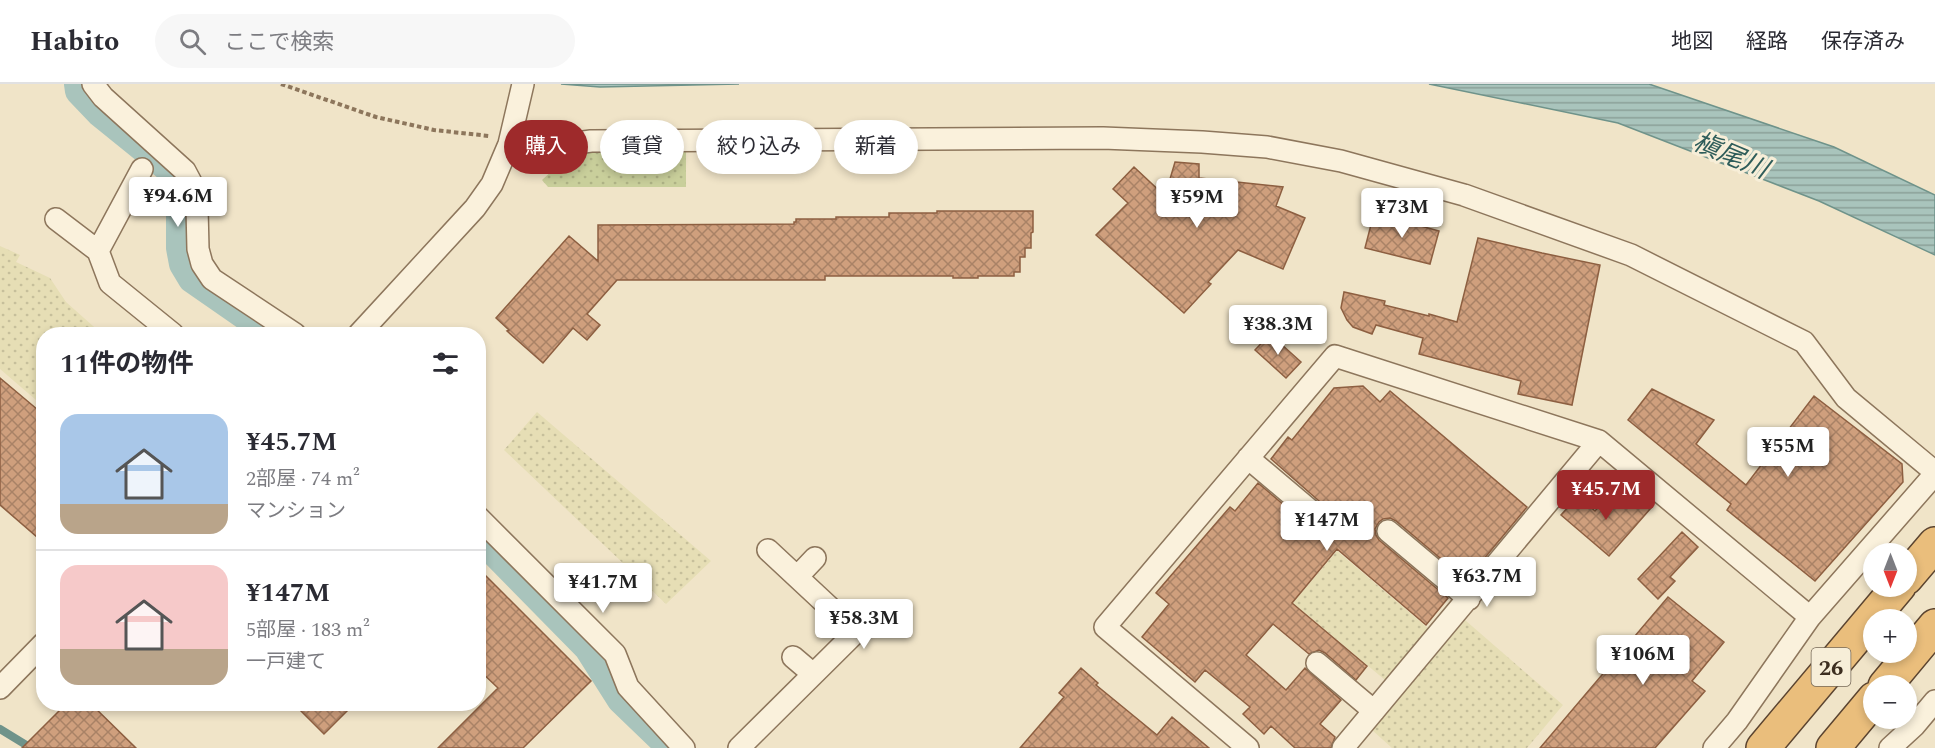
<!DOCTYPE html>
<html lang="ja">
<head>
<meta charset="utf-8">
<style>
  :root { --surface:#fff; --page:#f7f7f7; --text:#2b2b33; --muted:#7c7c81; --line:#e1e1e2; --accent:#9e2a2b }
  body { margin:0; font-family:Spectral,"Noto Sans JP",serif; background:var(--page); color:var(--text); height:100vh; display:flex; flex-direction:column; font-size:22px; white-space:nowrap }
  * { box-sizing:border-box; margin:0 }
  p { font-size:20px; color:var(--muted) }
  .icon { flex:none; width:33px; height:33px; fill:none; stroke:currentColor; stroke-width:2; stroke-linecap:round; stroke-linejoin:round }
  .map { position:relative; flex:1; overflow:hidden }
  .panel { position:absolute; left:36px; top:243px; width:450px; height:384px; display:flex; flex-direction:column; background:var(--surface); border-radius:24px; box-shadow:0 3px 9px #0003 }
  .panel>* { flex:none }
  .hud { position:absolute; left:504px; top:36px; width:570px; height:54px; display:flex; gap:12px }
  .needle { width:39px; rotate:180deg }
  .buttons { position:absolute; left:1863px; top:459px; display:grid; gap:12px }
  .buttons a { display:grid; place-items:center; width:54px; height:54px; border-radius:50%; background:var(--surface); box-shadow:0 3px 9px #0003; font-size:30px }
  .price { position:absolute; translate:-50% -51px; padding:0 14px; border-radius:6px; background:#fff; color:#222; font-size:20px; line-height:39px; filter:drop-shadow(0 2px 3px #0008) }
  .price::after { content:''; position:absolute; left:50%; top:36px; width:18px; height:14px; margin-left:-9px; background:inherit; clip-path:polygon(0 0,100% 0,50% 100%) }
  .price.active { background:var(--accent); color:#fff }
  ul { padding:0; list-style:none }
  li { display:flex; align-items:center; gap:18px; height:150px; padding:0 24px }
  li+li { border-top:2px solid var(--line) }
  li span { display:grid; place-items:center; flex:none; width:168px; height:120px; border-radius:18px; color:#555 }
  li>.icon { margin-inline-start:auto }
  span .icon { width:72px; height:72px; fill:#fffc; stroke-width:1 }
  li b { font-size:26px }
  h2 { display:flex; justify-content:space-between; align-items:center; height:72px; padding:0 24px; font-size:26px }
  .tag { padding:0 21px; border-radius:27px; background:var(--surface); box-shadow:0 3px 9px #0003; font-size:21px; line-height:54px }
  .tag.active { background:var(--accent); color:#fff }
  header { display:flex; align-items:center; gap:36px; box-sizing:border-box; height:84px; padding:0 30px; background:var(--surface); border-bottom:2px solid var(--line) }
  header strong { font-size:28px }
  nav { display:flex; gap:33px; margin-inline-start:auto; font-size:21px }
  .search { width:420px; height:54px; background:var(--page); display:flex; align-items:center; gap:15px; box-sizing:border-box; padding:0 21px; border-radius:33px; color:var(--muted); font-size:22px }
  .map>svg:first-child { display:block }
  .farmland { fill:url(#farmland-dots) }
  .park { fill:url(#park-dots) }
  .water { fill:url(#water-rules); stroke:#6f938a; stroke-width:1.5 }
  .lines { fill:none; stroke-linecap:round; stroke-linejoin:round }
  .stream { stroke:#6f938a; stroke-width:8 }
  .canal { stroke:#a9c4bc; stroke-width:28 }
  .building { fill:url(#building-cross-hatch); stroke:#8d5f41; stroke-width:1.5 }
  .minor-casing { stroke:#8d765c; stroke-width:24 }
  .trunk-casing { stroke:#5b4430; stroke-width:36 }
  .path { stroke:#8d765c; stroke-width:4; stroke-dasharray:4.5 3; stroke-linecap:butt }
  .minor { stroke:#faf1dc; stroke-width:21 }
  .trunk { stroke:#eabe7c; stroke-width:33 }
  .labels { text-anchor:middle; stroke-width:6; stroke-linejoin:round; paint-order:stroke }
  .shield { fill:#f7eed8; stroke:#756857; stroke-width:1.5 }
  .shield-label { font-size:22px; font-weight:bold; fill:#3d2e20 }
  .water-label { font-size:26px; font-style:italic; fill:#2f5d5a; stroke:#f7eed8 }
</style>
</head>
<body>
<header>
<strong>Habito</strong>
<div class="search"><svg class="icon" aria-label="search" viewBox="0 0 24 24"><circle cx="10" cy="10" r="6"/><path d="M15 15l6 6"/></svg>ここで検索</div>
<nav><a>地図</a><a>経路</a><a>保存済み</a></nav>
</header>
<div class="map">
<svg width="1935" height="664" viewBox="0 0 1935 664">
  <defs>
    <pattern id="farmland-dots" width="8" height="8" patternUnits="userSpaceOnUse" patternTransform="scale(1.5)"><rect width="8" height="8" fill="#e6deb5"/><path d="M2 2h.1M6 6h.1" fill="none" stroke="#c6bf9b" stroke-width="1.8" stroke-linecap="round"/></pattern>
    <pattern id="park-dots" width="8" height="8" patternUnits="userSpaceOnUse" patternTransform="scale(1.5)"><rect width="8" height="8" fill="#c9cf9b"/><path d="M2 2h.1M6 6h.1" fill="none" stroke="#aeb285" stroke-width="1.8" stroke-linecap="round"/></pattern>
    <pattern id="water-rules" width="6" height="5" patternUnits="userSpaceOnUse" patternTransform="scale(1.5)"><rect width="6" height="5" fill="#a9c4bc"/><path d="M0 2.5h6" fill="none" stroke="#8ba098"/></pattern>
    <pattern id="building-cross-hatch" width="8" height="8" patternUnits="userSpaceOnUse" patternTransform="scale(1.5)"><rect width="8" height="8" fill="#cf9f7d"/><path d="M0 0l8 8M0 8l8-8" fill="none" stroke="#a98266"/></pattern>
  </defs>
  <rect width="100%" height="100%" fill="#f0e4c8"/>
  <!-- farmland -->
  <path class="farmland" d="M0 162 20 171 16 178 50 194 66 218 102 250H44L43 322 0 285Z
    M537 328 711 477 666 520 504 366Z
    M1337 467 1429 545 1385 596 1293 519Z
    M1465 536 1563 621 1527 664H1392L1372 646Z"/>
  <!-- park -->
  <path class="park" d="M686 64V103H548L542 96 567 73 611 65Z"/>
  <!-- water -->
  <path class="water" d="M561 0H739L600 3Z
    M1429 0H1649L1834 63 1935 111V171L1819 117 1618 39Z"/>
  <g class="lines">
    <!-- stream -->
    <path class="stream" d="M0 645 31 664"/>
    <!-- canal -->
    <path class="canal" d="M78 0 79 7 100 29 168 84 176 97 180 110V164L183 180 192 195 271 250
      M478 452 588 564 621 616 671 664"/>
  </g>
  <!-- building -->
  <path class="building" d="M1175 78 1199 80V94L1283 103 1276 122 1305 134 1283 185 1238 166 1208 198 1211 200 1184 229 1096 151 1128 119 1113 105 1134 83 1165 112Z
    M937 127H1033V148L1031 149V164H1025V173H1020V188H1014V192H978V194H953V192H825V196H617L587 230 600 241 587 256 573 244 543 279 507 247 509 246 496 234 569 152 598 177V141L794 140V138H796V135H836V133H889V129H937Z
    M1374 129 1439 147 1430 180 1365 164Z
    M1478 154 1542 169 1600 181 1572 321 1518 310 1521 297 1419 270 1423 254 1376 241 1372 250 1353 243 1347 236 1341 224 1344 208 1385 217 1384 221 1429 232V230L1457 238Z
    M1270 250 1301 278 1286 294 1255 266Z
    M0 294 44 331V459L0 421Z
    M1363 302 1380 318 1390 307 1527 423 1468 494 1466 493 1465 495 1396 437 1390 434 1383 435 1379 438 1375 445 1376 451 1379 456 1448 514 1426 541 1337 465 1292 519 1367 582 1356 596 1325 569 1319 566 1309 570 1273 540 1246 571 1286 606 1305 584 1341 616 1320 640 1335 653 1331 664H1295L1271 642 1264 650 1243 630 1250 623 1205 586 1195 598 1142 553 1169 520 1156 509 1230 423 1235 427 1258 399 1310 443 1316 446 1323 445 1327 442 1331 435 1330 428 1327 424 1271 375 1288 353 1292 356 1334 304Z
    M1652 305 1714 336 1696 360 1746 401 1814 312 1902 380 1903 398 1815 497 1727 426 1731 420 1628 336Z
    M1609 411 1623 424 1635 411 1651 424 1609 472 1561 431 1578 412 1595 427Z
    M1682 448 1698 463 1670 493 1675 497 1658 515 1638 495Z
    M478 484 591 597 523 664H438L498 604 478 585Z
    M1668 513 1724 558 1692 597 1705 607 1655 664H1540Z
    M1081 584 1098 599 1096 601 1157 651 1172 633 1209 664H1020L1064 613 1059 609Z
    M66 620H91L136 664H22Z
    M294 620H354L324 650Z"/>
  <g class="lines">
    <defs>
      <path id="minor" d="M93 0 103 13 185 87 194 104 197 124 198 165 202 180 212 195 295 250
        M509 60 533 65 591 57 1103 54 1202 58 1267 63 1341 77 1464 111 1631 171 1804 258 1846 314 1935 388
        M56 135 98 167 110 199 173 250
        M98 167 142 85
        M359 250 475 124 492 100 509 60 523 0
        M1248 374 1318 433
        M478 433 615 570 628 603 684 664
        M1388 447 1469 515
        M797 493 815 474
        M793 573 813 590
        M1317 579 1374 627
        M0 604 44 559
        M739 664 856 548 768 466
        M1248 664 1105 543 1335 272 1599 357 1810 533
        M1343 664 1599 357
        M1714 664 1737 637 1810 533 1935 390
        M1890 664 1914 642 1935 617"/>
      <path id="trunk" d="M1906 494 1935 460
        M1885 602 1935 542
        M1763 664 1899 502
        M1833 664 1874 615"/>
    </defs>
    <!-- minor casing -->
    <use href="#minor" class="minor-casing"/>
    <!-- trunk casing -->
    <use href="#trunk" class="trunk-casing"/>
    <!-- path -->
    <path class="path" d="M281 0 376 33 434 46 489 52"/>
    <!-- minor -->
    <use href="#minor" class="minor"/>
    <!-- trunk -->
    <use href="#trunk" class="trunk"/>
  </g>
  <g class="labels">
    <!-- shield labels -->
    <rect class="shield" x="1811.5" y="564" width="39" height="38" rx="4.5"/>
    <g class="shield-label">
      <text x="1831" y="591">26</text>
    </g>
    <!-- water labels -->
    <g class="water-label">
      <text transform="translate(1731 71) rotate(23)" y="9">槇尾川</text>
    </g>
  </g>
</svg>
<div class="buttons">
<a><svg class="needle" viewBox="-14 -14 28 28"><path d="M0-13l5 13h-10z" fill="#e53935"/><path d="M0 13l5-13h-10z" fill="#7c7c81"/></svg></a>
<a>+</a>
<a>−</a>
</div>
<b class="price" style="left:178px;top:144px">¥94.6M</b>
<b class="price" style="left:1197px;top:145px">¥59M</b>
<b class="price" style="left:1402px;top:155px">¥73M</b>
<b class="price" style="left:1278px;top:272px">¥38.3M</b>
<b class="price" style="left:1788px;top:394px">¥55M</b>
<b class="price active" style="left:1606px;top:437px">¥45.7M</b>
<b class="price" style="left:1327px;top:468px">¥147M</b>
<b class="price" style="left:1487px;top:524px">¥63.7M</b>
<b class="price" style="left:603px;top:530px">¥41.7M</b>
<b class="price" style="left:864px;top:566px">¥58.3M</b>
<b class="price" style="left:1643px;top:602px">¥106M</b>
<div class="hud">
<a class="tag active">購入</a>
<a class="tag">賃貸</a>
<a class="tag">絞り込み</a>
<a class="tag">新着</a>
</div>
<section class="panel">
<h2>11件の物件<svg class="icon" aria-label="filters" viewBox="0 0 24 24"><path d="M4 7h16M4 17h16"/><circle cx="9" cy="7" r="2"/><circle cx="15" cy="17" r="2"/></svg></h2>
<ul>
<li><span style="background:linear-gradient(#a9c7e8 75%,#b9a48a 0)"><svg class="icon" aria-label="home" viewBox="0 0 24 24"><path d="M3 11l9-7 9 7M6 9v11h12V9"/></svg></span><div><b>¥45.7M</b><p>2部屋 · 74 m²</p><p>マンション</p></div></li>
<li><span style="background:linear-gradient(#f6c9c9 70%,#b9a48a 0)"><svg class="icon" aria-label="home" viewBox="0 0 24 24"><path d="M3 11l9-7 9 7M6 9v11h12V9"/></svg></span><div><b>¥147M</b><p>5部屋 · 183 m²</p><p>一戸建て</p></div></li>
</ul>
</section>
</div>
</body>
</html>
